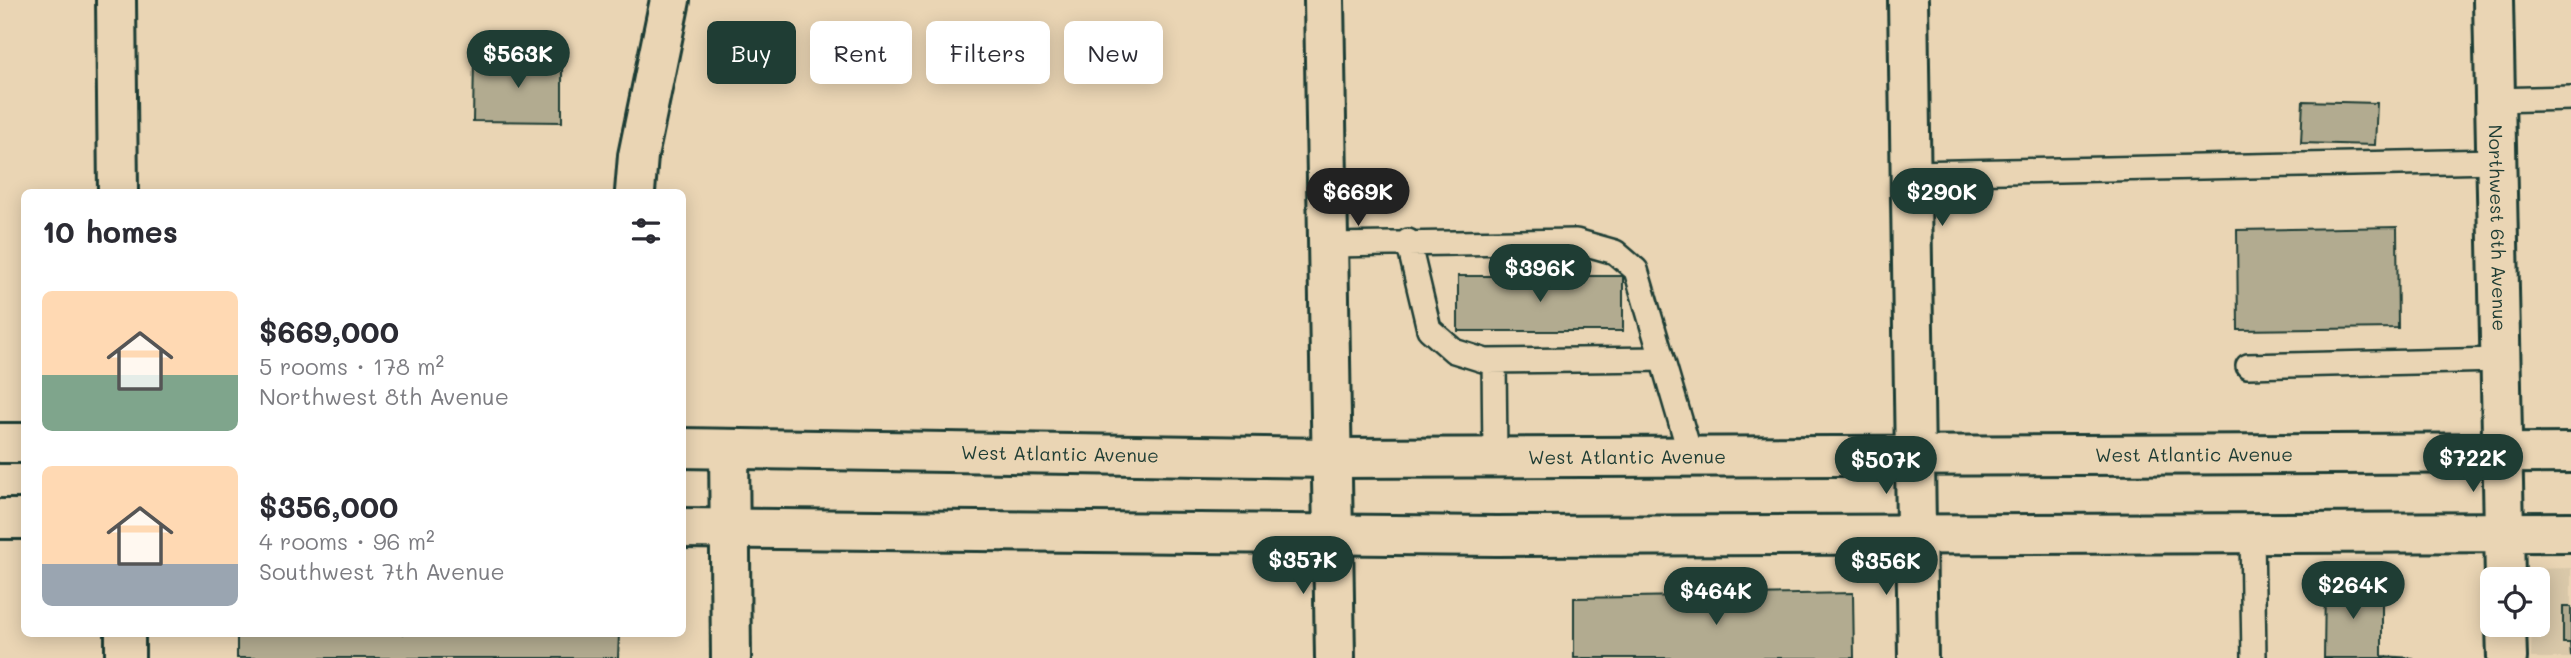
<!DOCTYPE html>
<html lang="en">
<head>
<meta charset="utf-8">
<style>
  :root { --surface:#fff; --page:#f2f2f3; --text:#2b2b33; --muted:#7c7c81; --accent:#1f3d34 }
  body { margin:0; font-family:Mali,sans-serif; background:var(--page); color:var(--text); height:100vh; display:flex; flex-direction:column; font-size:26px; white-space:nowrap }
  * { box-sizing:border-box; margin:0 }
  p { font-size:23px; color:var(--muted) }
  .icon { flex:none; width:38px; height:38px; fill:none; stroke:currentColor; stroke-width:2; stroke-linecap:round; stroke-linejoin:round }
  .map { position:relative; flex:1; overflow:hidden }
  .details { position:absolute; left:21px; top:189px; width:665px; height:448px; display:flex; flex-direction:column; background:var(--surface); border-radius:10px; box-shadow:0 4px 18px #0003 }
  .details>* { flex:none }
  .guide { position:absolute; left:707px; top:21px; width:665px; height:63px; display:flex; gap:14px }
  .tools { position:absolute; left:2480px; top:567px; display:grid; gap:14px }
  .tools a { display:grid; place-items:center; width:70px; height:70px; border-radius:10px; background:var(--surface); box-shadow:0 4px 18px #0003; font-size:35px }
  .price { position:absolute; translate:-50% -60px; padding:0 16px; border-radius:24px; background:var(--accent); color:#fff; font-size:23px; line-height:46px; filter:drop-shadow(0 2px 4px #0008) }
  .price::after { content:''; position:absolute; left:50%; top:42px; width:21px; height:16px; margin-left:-10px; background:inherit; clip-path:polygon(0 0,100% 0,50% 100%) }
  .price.on { background:#222; color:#fff }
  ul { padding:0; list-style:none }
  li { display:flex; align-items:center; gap:21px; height:175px; padding:0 21px }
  li span { display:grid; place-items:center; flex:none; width:196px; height:140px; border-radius:10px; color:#555 }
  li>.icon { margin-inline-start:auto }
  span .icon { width:84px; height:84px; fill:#fffc; stroke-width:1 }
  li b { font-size:30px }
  h2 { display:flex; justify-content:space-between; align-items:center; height:84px; padding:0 21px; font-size:30px }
  .chip { padding:0 24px; border-radius:10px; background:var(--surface); box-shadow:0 4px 18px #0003; font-size:24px; line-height:63px }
  .chip.on { background:var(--accent); color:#fff }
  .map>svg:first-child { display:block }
  .built { fill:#d9c8a9 }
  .building { fill:#b2ab90; stroke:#1f3d34; stroke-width:2 }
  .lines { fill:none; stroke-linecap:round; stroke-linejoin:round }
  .service-casing { stroke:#1f3d34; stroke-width:28 }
  .minor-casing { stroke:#1f3d34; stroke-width:44 }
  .primary-casing { stroke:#1f3d34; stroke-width:44 }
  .service { stroke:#ead5b4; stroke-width:23 }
  .minor { stroke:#ead5b4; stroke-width:38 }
  .primary { stroke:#ead5b4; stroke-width:38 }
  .labels { text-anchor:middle; stroke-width:5; stroke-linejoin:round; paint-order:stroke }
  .street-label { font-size:19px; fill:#1f3d34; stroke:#ead5b4 }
</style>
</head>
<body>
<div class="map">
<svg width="2571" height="658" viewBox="0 0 2571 658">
  <rect width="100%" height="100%" fill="#ead5b4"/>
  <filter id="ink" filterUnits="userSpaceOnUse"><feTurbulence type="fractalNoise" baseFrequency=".0143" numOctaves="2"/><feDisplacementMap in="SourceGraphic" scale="14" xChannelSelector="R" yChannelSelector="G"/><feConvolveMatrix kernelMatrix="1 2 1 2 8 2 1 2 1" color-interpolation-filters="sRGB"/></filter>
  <g filter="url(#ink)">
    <!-- built -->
    <path class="built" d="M2571 568V658H2531L2532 625H2538V579H2533V569Z"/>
    <!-- building -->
    <path class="building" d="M474 57 562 59V122L473 121Z
      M2303 101 2377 103 2375 145 2301 143Z
      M2397 227 2398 328 2238 330 2237 230Z
      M1458 276H1623V331H1458Z
      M2325 583 2382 584V656L2414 658H2324Z
      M1853 593 1854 658H1574V598Z
      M2563 607H2571V657L2570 643H2563Z
      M237 634H619L618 658H237Z"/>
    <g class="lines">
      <defs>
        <path id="service" d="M2495 100 2571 98
          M1911 173 2497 161
          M1408 241 1429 329 1454 351 1486 361 1662 359
          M1329 245 1576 241 1615 252 1636 270 1691 457
          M1494 361 1495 457
          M2248 366 2500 360
          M2252 534 2254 658"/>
        <g id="minor">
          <path d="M116 0 118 192"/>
          <path d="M1324 0 1335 658"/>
          <path d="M1908 0 1918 658"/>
          <path id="s1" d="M2493 0 2505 579"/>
          <path d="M635 192 638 156 670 0"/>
          <path d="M729 449 731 658"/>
          <path d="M2506 625 2507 658"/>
          <path d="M125 634V658"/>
        </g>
        <g id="primary">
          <path d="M0 443H24"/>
          <path id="s2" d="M682 448 1332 458 2571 453"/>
          <path d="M0 519H24"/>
          <path d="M682 528 1497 536 2571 532"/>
        </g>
      </defs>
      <!-- service casing -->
      <use href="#service" class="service-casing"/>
      <!-- minor casing -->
      <use href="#minor" class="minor-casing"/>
      <!-- primary casing -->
      <use href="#primary" class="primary-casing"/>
      <!-- service -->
      <use href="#service" class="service"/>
      <!-- minor -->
      <use href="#minor" class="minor"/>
      <!-- primary -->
      <use href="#primary" class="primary"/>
    </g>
  </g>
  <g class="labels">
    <!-- street labels -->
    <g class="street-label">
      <text dy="7" stroke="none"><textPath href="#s1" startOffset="228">Northwest 6th Avenue</textPath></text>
      <text dy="7" stroke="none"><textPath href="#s2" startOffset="378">West Atlantic Avenue</textPath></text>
      <text dy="7" stroke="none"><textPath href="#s2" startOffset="1512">West Atlantic Avenue</textPath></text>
      <text dy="7" stroke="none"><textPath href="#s2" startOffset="945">West Atlantic Avenue</textPath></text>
    </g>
  </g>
</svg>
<div class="tools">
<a><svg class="icon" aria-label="locate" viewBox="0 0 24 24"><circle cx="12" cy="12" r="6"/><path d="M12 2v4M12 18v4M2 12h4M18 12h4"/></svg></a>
</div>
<b class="price" style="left:518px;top:90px">$563K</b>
<b class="price on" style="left:1358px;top:228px">$669K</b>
<b class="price" style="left:1942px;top:228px">$290K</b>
<b class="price" style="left:1540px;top:304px">$396K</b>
<b class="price" style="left:2473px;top:494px">$722K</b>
<b class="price" style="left:1886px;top:496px">$507K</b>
<b class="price" style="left:1303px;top:596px">$357K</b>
<b class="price" style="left:1886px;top:597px">$356K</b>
<b class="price" style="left:2353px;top:621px">$264K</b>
<b class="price" style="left:1716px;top:627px">$464K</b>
<div class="guide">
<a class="chip on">Buy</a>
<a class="chip">Rent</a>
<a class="chip">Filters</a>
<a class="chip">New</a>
</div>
<section class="details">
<h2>10 homes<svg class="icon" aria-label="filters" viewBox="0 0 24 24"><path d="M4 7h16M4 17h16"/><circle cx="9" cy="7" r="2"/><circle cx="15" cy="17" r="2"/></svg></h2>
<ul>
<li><span style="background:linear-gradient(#ffd9b3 60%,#7fa58c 0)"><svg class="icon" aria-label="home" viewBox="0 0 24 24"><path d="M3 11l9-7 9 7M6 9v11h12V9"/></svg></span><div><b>$669,000</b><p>5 rooms · 178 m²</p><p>Northwest 8th Avenue</p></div></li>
<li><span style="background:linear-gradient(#ffd9b3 70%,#9aa5b1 0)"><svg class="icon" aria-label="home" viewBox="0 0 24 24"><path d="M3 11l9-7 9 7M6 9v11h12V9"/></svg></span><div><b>$356,000</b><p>4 rooms · 96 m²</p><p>Southwest 7th Avenue</p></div></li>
</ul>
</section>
</div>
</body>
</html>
